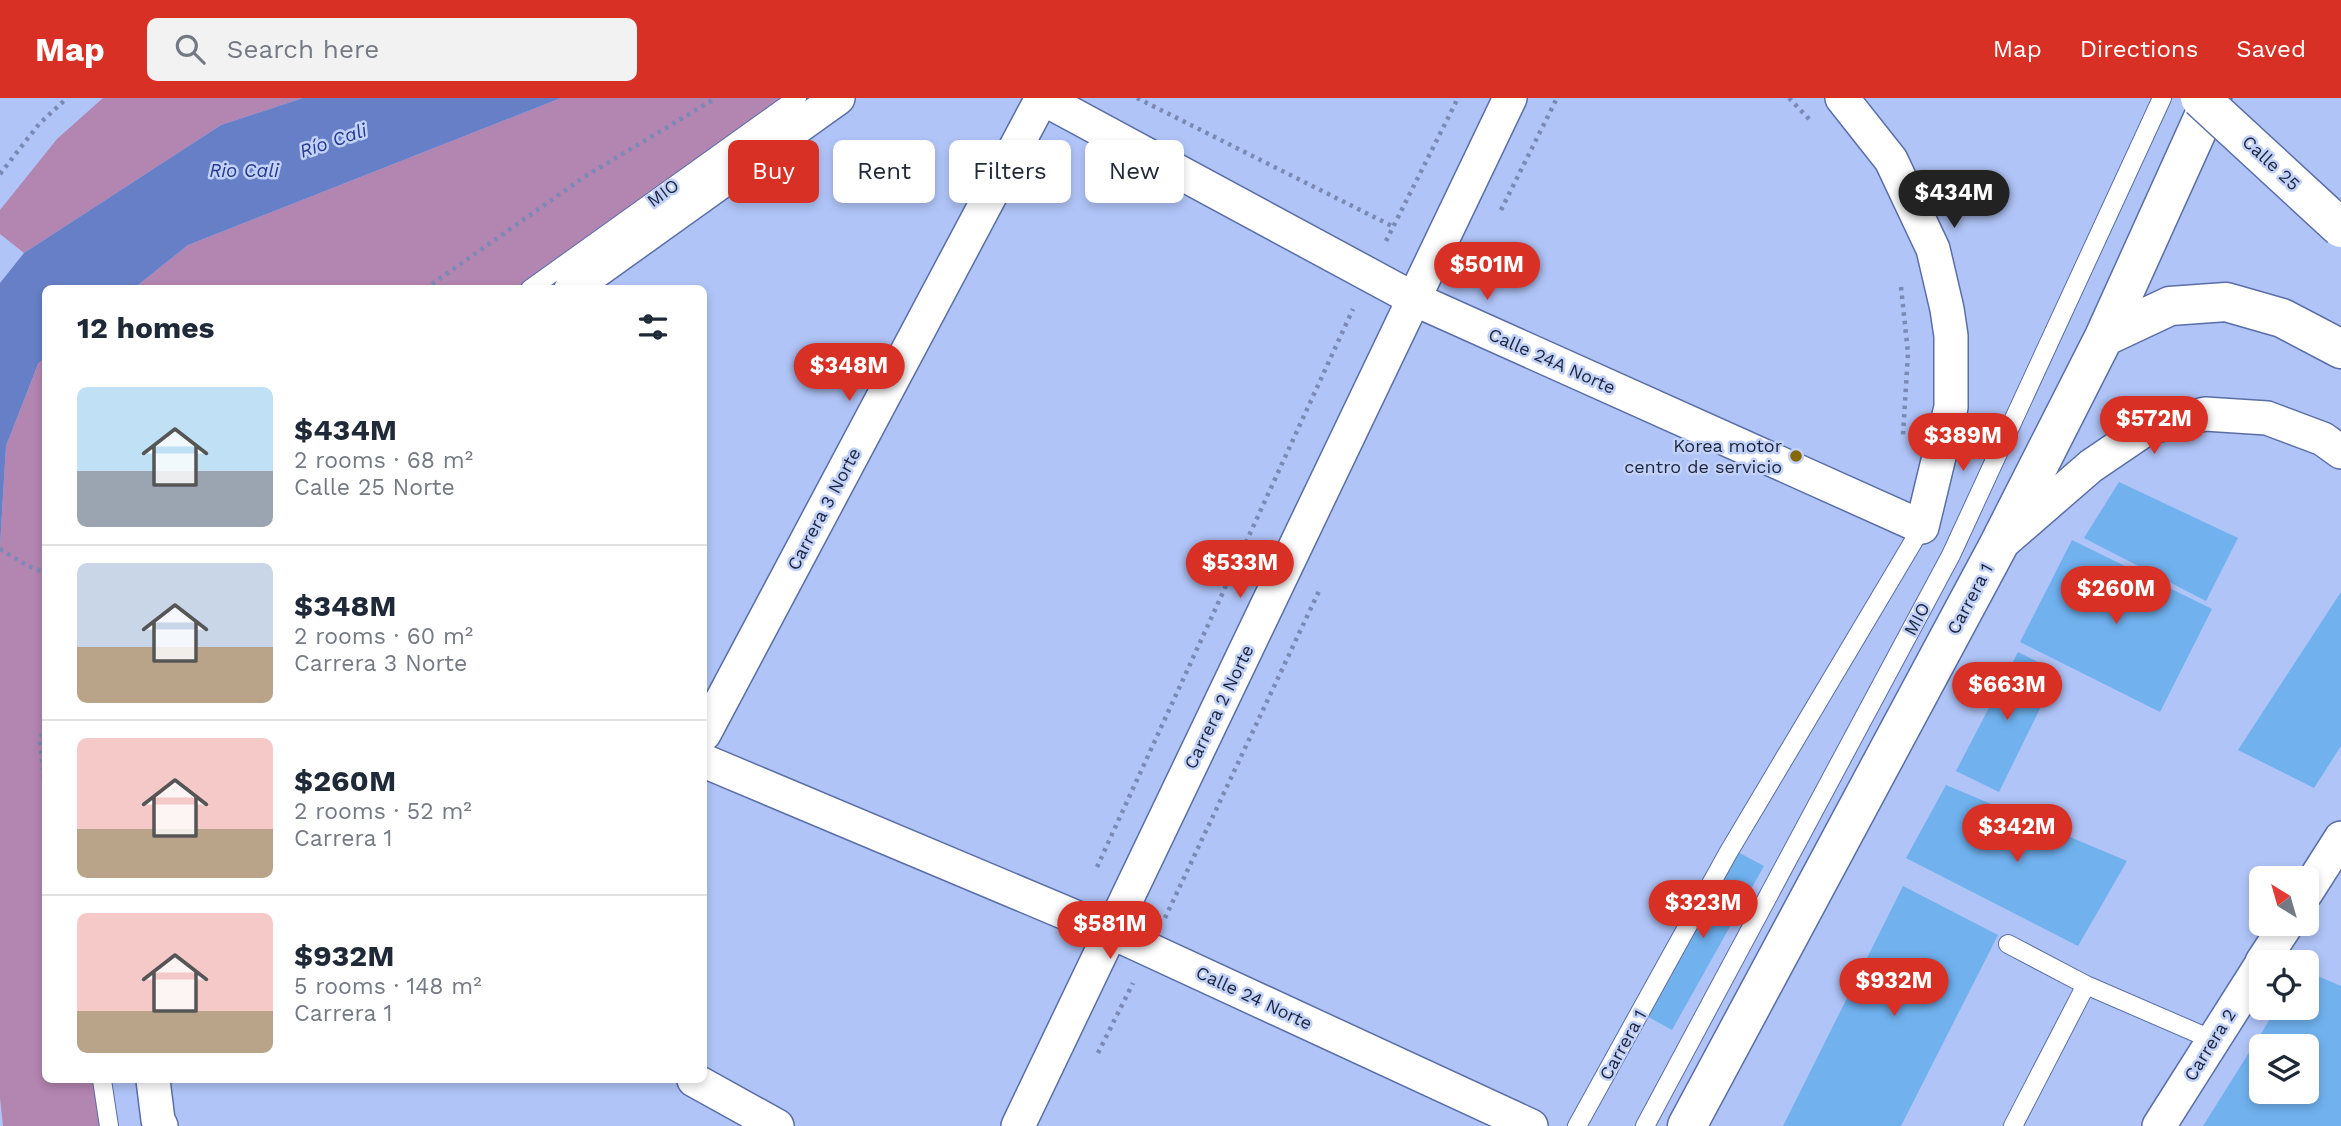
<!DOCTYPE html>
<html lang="en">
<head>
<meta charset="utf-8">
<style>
  :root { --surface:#fff; --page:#f2f2f3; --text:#1f2937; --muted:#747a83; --line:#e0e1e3; --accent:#d93025 }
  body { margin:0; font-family:"Work Sans",sans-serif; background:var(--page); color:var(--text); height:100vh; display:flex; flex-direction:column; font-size:26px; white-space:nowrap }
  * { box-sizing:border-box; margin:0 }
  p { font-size:23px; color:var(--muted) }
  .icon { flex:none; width:38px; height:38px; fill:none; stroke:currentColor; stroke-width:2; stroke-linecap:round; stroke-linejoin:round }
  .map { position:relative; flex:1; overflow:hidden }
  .side { position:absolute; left:42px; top:187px; width:665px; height:798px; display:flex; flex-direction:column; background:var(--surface); border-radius:10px; box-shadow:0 4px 10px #0003 }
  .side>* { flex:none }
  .banner { position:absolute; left:728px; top:42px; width:665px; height:63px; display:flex; gap:14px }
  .needle { width:46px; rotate:323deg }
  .tools { position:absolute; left:2249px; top:768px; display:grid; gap:14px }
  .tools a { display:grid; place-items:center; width:70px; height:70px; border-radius:10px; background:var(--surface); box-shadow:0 4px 10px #0003; font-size:35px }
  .price { position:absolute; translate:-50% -60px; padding:0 16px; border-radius:24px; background:var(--accent); color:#fff; font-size:23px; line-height:46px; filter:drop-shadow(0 2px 4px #0008) }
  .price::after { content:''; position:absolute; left:50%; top:42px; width:21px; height:16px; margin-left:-10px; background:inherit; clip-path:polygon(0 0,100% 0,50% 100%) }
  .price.active { background:#222; color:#fff }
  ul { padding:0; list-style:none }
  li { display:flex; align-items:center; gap:21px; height:175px; padding:0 35px }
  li+li { border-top:2px solid var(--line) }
  li span { display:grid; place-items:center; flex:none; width:196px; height:140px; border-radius:10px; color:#555 }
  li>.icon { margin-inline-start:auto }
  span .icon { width:84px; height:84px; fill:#fffc; stroke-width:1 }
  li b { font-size:30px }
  h2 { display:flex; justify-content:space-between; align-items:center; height:84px; padding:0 35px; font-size:30px }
  .pill { padding:0 24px; border-radius:10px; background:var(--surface); box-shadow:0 4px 10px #0003; font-size:24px; line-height:63px }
  .pill.active { background:var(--accent); color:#fff }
  header { display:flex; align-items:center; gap:42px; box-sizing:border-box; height:98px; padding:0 35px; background:var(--accent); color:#fff }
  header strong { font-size:33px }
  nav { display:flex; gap:38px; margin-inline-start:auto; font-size:24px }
  .search { width:490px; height:63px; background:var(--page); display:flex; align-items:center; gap:18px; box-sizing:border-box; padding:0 24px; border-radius:10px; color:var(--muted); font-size:26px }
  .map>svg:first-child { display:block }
  .green { fill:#b385b1 }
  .water { fill:#667fc6 }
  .building { fill:#70b1ee; fill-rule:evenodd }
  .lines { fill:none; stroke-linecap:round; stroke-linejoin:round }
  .lane-casing { stroke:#5a6ea8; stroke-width:20 }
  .street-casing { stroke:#5a6ea8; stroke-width:36 }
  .primary-casing { stroke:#5a6ea8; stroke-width:41 }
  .path { stroke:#7a8ab4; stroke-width:4.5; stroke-dasharray:3.5 5; stroke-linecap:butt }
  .lane { stroke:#fff; stroke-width:18 }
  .street { stroke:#fff; stroke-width:33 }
  .primary { stroke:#fff; stroke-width:38 }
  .primary-bridge-casing { stroke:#5a6ea8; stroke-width:41; stroke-linecap:butt }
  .primary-bridge { stroke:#fff; stroke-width:38 }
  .poi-dot { fill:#866701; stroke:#c2d1f8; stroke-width:2.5 }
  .labels { text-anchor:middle; stroke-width:5; stroke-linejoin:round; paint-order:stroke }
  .street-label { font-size:18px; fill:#1c253d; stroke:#c2d1f8 }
  .poi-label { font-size:18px; fill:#1c253d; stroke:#c2d1f8; text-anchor:end }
  .water-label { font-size:19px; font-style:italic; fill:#253a8e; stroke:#c2d1f8 }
</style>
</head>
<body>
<header>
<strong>Map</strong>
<div class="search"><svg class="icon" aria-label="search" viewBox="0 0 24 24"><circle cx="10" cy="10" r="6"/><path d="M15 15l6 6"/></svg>Search here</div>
<nav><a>Map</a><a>Directions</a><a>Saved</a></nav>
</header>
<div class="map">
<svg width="2341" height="1028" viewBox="0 0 2341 1028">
  <rect width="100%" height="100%" fill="#b0c4f7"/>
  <!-- green -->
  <path class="green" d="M103 0H303L221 27 24 155 0 136V112L57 41Z
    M561 0H797L530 191H133L188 147Z
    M45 260 46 982H102L109 1028H3L0 1000V448L6 348 38 266Z"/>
  <!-- water -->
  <path class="water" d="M303 0H561L188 147 133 191H46L45 260 38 266 6 348 0 448V185L24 155 221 27Z"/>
  <!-- building -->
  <path class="building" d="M2119 384 2238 440 2206 503 2084 440Z
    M2072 442 2212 511 2160 614 2020 544Z
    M2341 494V648L2314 690 2238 652Z
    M2018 554 2058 574 1999 694 1956 673Z
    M1946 687 2127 763 2078 848 1906 760Z
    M1734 752 1764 768 1672 932 1643 916Z
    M1903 788 1998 837 1901 1028H1783Z
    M2306 873 2341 888V1028H2203L2277 910H2306ZM2261 948H2306V994H2261Z"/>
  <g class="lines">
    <defs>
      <path id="lane" d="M530 191 797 0
        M2008 846 2086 887 2213 942
        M102 982 109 1028
        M1577 1028 1728 755 1922 429
        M1645 1028 1951 457 2162 0
        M2013 1028 2086 887"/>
      <path id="street" d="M1042 0 1414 201 1922 429 1951 309V238L1947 211 1933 151 1891 62 1842 0
        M571 191 838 0
        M2001 446 2091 368 2147 330 2205 316 2267 320 2323 341 2341 354
        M704 636 1042 0
        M704 663 1111 834 1531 1028
        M2306 795 2341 740
        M2262 864 2287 826
        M153 982 158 1022 161 1028
        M694 982 777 1028
        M1018 1028 1510 0
        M2159 1028 2261 867"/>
      <path id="primary" d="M2104 239 2170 208 2226 204 2282 220 2341 251
        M1687 1028 1997 450 2104 239 2212 0"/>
    </defs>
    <!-- lane casing -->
    <use href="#lane" class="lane-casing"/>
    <!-- street casing -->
    <use href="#street" class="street-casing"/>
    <!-- primary casing -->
    <use href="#primary" class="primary-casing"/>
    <!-- path -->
    <path class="path" d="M1137 0 1394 129
      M1789 0 1810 22
      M0 76 39 26 67 0
      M1501 112 1557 0
      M1386 143 1458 0
      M1901 189 1908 255 1903 337
      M425 191 584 79 716 0
      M0 451 28 468 46 475
      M46 619 40 644 46 699
      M1097 769 1353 211
      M1165 820 1319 493
      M1098 955 1133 885"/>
    <!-- lane -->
    <use href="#lane" class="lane"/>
    <!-- street -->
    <use href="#street" class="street"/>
    <!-- primary -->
    <use href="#primary" class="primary"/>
    <defs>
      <path id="primary-bridge" d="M2200 0 2341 130"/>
    </defs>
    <!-- primary-bridge casing -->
    <use href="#primary-bridge" class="primary-bridge-casing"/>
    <!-- primary-bridge -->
    <use href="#primary-bridge" class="primary-bridge"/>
  </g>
  <!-- markers -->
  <circle class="poi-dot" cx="1796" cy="358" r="7"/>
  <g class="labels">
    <!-- street labels -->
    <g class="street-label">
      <text transform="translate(2271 65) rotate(43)" y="6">Calle 25</text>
      <text transform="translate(663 95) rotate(-36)" y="6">MIO</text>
      <text transform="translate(1552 263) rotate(24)" y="6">Calle 24A Norte</text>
      <text transform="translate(824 411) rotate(-62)" y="6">Carrera 3 Norte</text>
      <text transform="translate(1970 501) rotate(-62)" y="6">Carrera 1</text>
      <text transform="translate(1917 521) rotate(-62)" y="6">MIO</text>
      <text transform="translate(1219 609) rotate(-64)" y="6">Carrera 2 Norte</text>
      <text transform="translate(1254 900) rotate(25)" y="6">Calle 24 Norte</text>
      <text transform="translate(1623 947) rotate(-61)" y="6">Carrera 1</text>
      <text transform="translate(2210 947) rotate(-58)" y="6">Carrera 2</text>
    </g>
    <!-- poi labels -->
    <g class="poi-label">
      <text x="1782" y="354">Korea motor<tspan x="1782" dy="21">centro de servicio</tspan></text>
    </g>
    <!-- water labels -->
    <g class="water-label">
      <text transform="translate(333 42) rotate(-19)" y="7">Río Cali</text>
      <text x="244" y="79">Rio Cali</text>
    </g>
  </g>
</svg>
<div class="tools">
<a><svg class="needle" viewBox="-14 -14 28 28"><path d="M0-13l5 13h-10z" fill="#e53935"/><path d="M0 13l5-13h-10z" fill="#747a83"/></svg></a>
<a><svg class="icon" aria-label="locate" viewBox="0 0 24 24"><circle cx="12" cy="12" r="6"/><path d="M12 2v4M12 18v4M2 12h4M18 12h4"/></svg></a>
<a><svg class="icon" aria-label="layers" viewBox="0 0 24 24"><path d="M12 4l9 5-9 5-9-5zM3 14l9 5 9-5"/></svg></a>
</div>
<b class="price active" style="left:1954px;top:132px">$434M</b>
<b class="price" style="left:1487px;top:204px">$501M</b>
<b class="price" style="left:849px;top:305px">$348M</b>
<b class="price" style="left:2154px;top:358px">$572M</b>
<b class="price" style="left:1963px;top:375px">$389M</b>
<b class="price" style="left:1240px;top:502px">$533M</b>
<b class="price" style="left:2116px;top:528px">$260M</b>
<b class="price" style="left:2007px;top:624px">$663M</b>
<b class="price" style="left:2017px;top:766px">$342M</b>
<b class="price" style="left:1703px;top:842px">$323M</b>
<b class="price" style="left:1110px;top:863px">$581M</b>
<b class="price" style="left:1894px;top:920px">$932M</b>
<div class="banner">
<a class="pill active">Buy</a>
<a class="pill">Rent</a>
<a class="pill">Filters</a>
<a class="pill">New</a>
</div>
<section class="side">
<h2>12 homes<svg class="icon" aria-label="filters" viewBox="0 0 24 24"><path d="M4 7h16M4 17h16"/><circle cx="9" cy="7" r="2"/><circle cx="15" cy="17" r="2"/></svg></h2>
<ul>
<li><span style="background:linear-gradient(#bfe0f5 60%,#9aa5b1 0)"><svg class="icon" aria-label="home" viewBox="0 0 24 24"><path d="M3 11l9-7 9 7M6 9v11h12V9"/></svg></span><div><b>$434M</b><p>2 rooms · 68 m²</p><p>Calle 25 Norte</p></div></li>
<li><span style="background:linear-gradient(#c9d6e8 60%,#b9a48a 0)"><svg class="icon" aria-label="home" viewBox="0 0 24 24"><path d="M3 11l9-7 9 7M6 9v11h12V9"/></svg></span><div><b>$348M</b><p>2 rooms · 60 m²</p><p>Carrera 3 Norte</p></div></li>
<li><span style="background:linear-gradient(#f6c9c9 65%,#b9a48a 0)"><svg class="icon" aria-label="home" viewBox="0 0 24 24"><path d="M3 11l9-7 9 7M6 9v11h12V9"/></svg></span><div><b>$260M</b><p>2 rooms · 52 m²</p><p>Carrera 1</p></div></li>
<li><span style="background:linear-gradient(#f6c9c9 70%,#b9a48a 0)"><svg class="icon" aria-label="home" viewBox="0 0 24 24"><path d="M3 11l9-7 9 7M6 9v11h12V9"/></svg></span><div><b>$932M</b><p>5 rooms · 148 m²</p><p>Carrera 1</p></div></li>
</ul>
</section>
</div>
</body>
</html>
